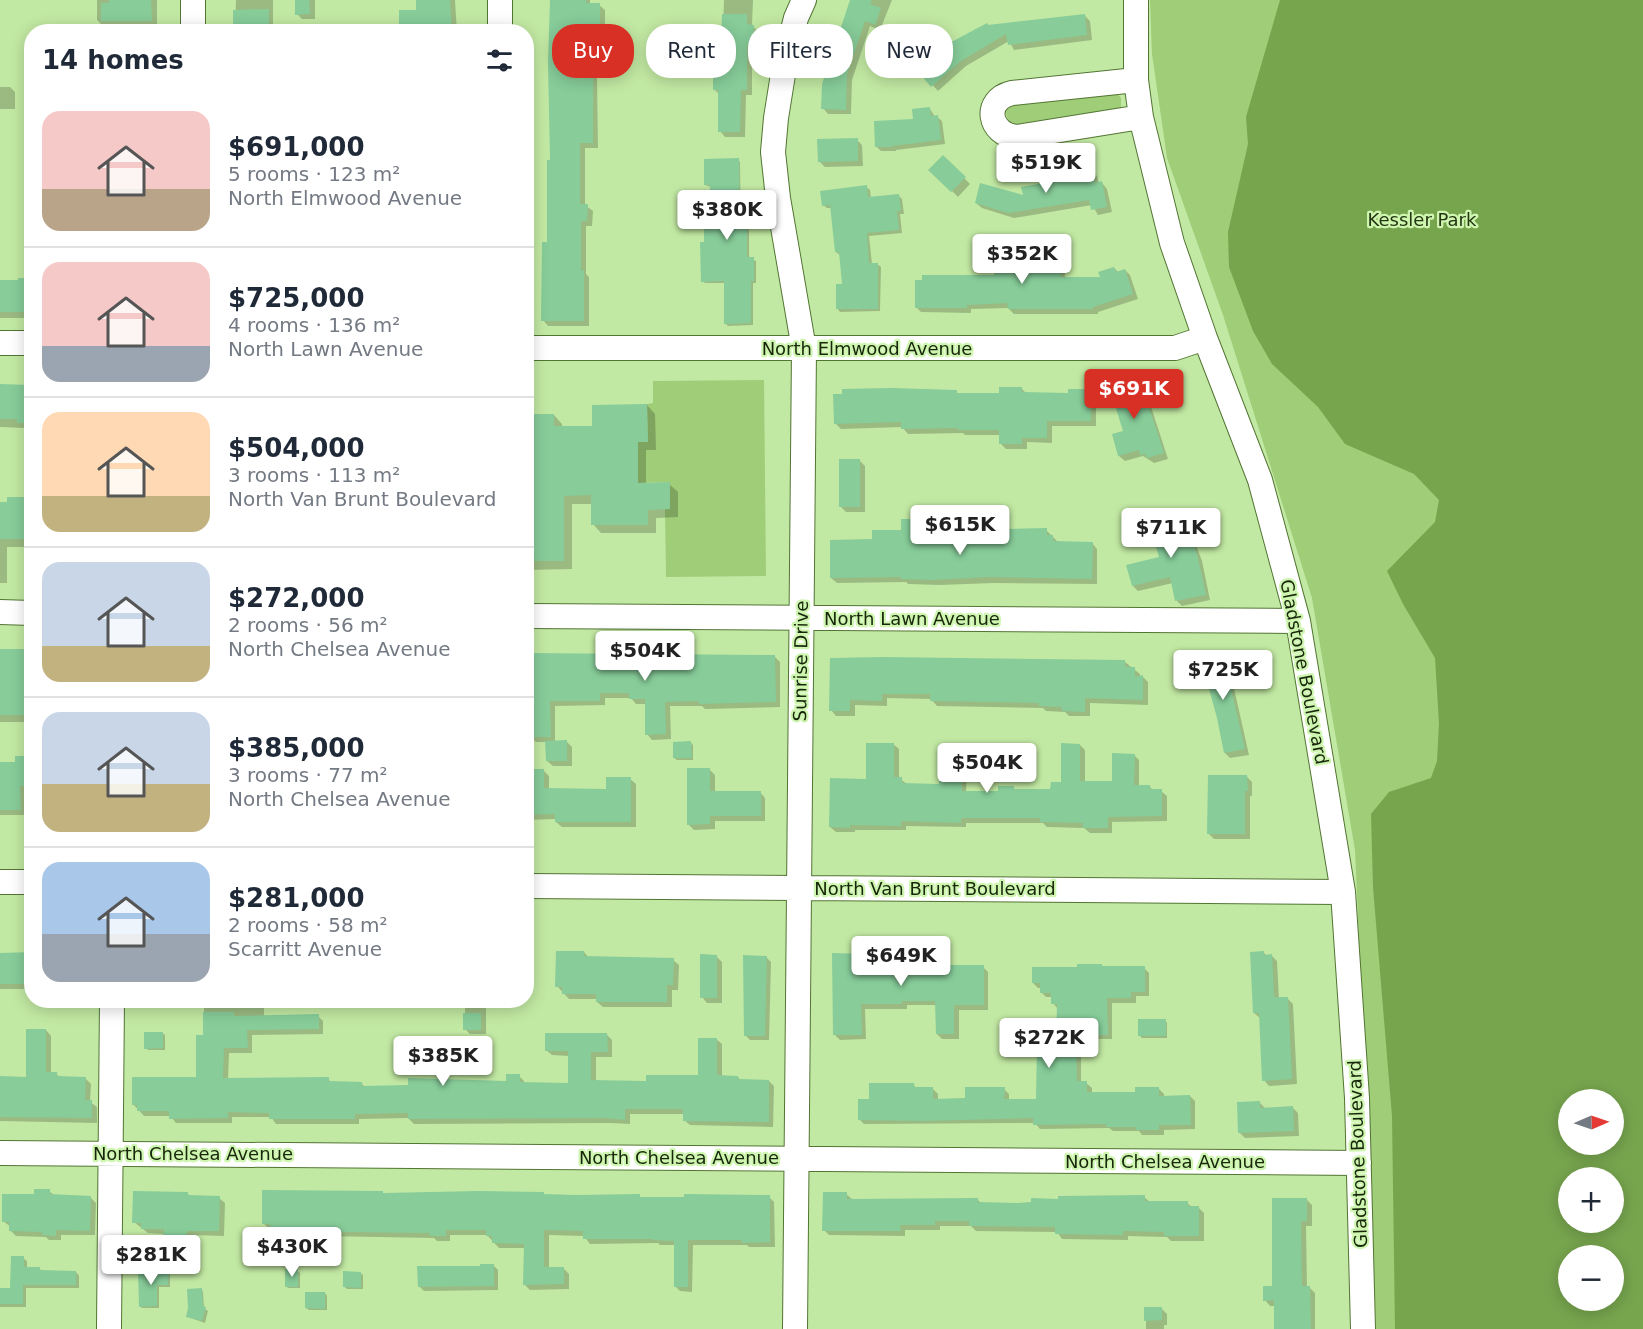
<!DOCTYPE html>
<html lang="en">
<head>
<meta charset="utf-8">
<style>
  :root { --surface:#fff; --page:#f6f6f7; --text:#1f2937; --muted:#747a83; --line:#e0e1e3; --accent:#d93025 }
  body { margin:0; font-family:"DejaVu Sans",sans-serif; background:var(--page); color:var(--text); height:100vh; display:flex; flex-direction:column; font-size:22px; white-space:nowrap }
  * { box-sizing:border-box; margin:0 }
  p { font-size:20px; color:var(--muted) }
  .icon { flex:none; width:33px; height:33px; fill:none; stroke:currentColor; stroke-width:2; stroke-linecap:round; stroke-linejoin:round }
  .map { position:relative; flex:1; overflow:hidden }
  .drawer { position:absolute; left:24px; top:24px; width:510px; height:984px; display:flex; flex-direction:column; background:var(--surface); border-radius:24px; box-shadow:0 3px 15px #0003 }
  .drawer>* { flex:none }
  .guide { position:absolute; left:552px; top:24px; width:570px; height:54px; display:flex; gap:12px }
  .needle { width:39px; rotate:88deg }
  .buttons { position:absolute; left:1558px; top:1089px; display:grid; gap:12px }
  .buttons a { display:grid; place-items:center; width:66px; height:66px; border-radius:50%; background:var(--surface); box-shadow:0 3px 15px #0003; font-size:30px }
  .price { position:absolute; translate:-50% -51px; padding:0 14px; border-radius:6px; background:#fff; color:#222; font-size:20px; line-height:39px; filter:drop-shadow(0 2px 3px #0008) }
  .price::after { content:''; position:absolute; left:50%; top:36px; width:18px; height:14px; margin-left:-9px; background:inherit; clip-path:polygon(0 0,100% 0,50% 100%) }
  .price.current { background:var(--accent); color:#fff }
  ul { padding:0; list-style:none }
  li { display:flex; align-items:center; gap:18px; height:150px; padding:0 18px }
  li+li { border-top:2px solid var(--line) }
  li span { display:grid; place-items:center; flex:none; width:168px; height:120px; border-radius:18px; color:#555 }
  li>.icon { margin-inline-start:auto }
  span .icon { width:72px; height:72px; fill:#fffc; stroke-width:1 }
  li b { font-size:26px }
  h2 { display:flex; justify-content:space-between; align-items:center; height:72px; padding:0 18px; font-size:26px }
  .pill { padding:0 21px; border-radius:24px; background:var(--surface); box-shadow:0 3px 15px #0003; font-size:21px; line-height:54px }
  .pill.current { background:var(--accent); color:#fff }
  .map>svg:first-child { display:block }
  .green { fill:#9fcd78; fill-rule:evenodd }
  .forest { fill:#77a54e; fill-rule:evenodd }
  .shadow { fill:#0003 }
  .building { fill:#87cc99 }
  .lines { fill:none; stroke-linecap:round; stroke-linejoin:round }
  .minor-casing { stroke:#537534; stroke-width:26 }
  .minor { stroke:#fff; stroke-width:24 }
  .labels { text-anchor:middle; stroke-width:4.5; stroke-linejoin:round; paint-order:stroke }
  .park-label { font-size:18px; fill:#243612; stroke:#cff6b0 }
  .street-label { font-size:18px; fill:#18270b; stroke:#cff6b0 }
</style>
</head>
<body>
<div class="map">
<svg width="1643" height="1329" viewBox="0 0 1643 1329">
  <rect width="100%" height="100%" fill="#c2e9a3"/>
  <!-- green -->
  <path class="green" d="M1150 0H1643V1329H1376L1355 850 1312 598 1223 315 1167 158 1152 54ZM1569 1100H1614V1144H1569ZM1569 1178H1614V1222H1569ZM1569 1256H1614V1300H1569Z
    M1116 92 1121 98V108L1016 128C1006 119 1003 114 1010 101Z
    M764 380 766 576 666 577 665 509H670L669 482 638 483V442H648L647 404 653 403V381Z"/>
  <!-- forest -->
  <path class="forest" d="M1280 0H1643V1329H1395L1392 1116 1373 887 1371 814 1389 792 1431 778 1437 761 1439 723 1435 658 1403 604 1387 571 1435 522 1439 500 1414 474 1345 444 1318 407 1272 364 1253 331 1229 267 1228 232 1248 144 1246 117ZM1569 1100H1614V1144H1569ZM1569 1178H1614V1222H1569ZM1569 1256H1614V1300H1569Z"/>
  <!-- shadow -->
  <path class="shadow" d="M97 0H157V32H113V26H103L97 20Z
    M236 0H273V32H235Z
    M297 0H315V19H302L297 14Z
    M418 0H455L457 32H400V12H418Z
    M551 0H590V5H599L605 10V39H592V44H590V70L597 76 598 148H585V205L593 211 592 226H586V274L589 277V326H548L543 320 552 162Z
    M724 0H753L752 26 759 32 758 51H752V95H746L745 137H725L720 131V95L714 89 722 61Z
    M852 0H892L880 30 870 26 852 80 851 114H828L823 108Z
    M1084 15 1090 21 1092 40 1014 50 1009 41 966 66 938 91 919 70 989 27Z
    M0 87H10L15 92V109H0Z
    M930 109 935 117H937L942 121 945 144 896 150V151H881L876 146Z
    M857 140 862 145 863 166 825 167 819 161Z
    M943 157 970 184 958 197 931 170Z
    M738 160 740 162 741 225H747L749 228V259L756 261V283H753V325L728 326 725 323V283H705L702 281 706 244 712 225 711 187 705 185Z
    M1092 171 1097 176 1099 184 1102 183 1107 189 1112 212 1098 215 1092 205 1014 218 982 208 976 203 1025 197Z
    M866 187 870 190 871 199 899 196 902 199 904 214H900L902 233 869 236 872 264H877L881 267 880 311 840 312 837 308 843 286 840 255 836 252 832 208H827L823 205Z
    M1011 236 1017 241V271H1046L1059 238 1064 243 1065 279 1102 278 1114 268 1118 272 1125 270 1130 275 1138 299 1098 312V314H1014L1008 308 971 309V313L921 312 916 307 995 277Z
    M32 280V318H0V282Z
    M1138 376 1143 382 1168 459 1154 463 1143 456 1125 461 1119 456 1113 435 1125 432Z
    M0 385H32V431H27L24 428 0 427Z
    M1021 388 1027 394H1069L1090 391 1096 396V426H1052V443L1027 442V449H1006L1001 444V435H965L963 433 908 434 902 427 841 429 835 423 956 392 959 394H1001Z
    M647 405 655 414 656 450H646V484H669L678 492V517L656 518V533H601L593 524V504H572V569L526 570V416L554 415 562 424V427H593Z
    M860 461 865 466V512H846L841 507Z
    M32 489V547H7V583H0V503L31 498Z
    M1165 510 1170 516 1174 526 1185 523 1190 529 1202 561 1210 600 1182 606 1177 601 1173 583 1138 591 1133 586 1161 558Z
    M921 520 926 526V539L993 538 1046 530 1059 543H1092L1097 549V584L994 583 939 585 908 584 906 582 837 583 831 578 873 540 902 531Z
    M0 651H32V722H0Z
    M1222 652 1227 657 1249 755 1230 758 1225 753Z
    M526 655 775 657 780 662V707L705 709 702 706H670L671 739 652 740 647 734 646 704H636L631 698H605V705L555 706V742H567L572 747V766H553L547 761V742H536L530 737V702H526Z
    M832 659 1125 662 1140 674V677H1143L1148 682V705L1090 703V716H1069L1065 712 1046 711 1043 708 937 706 931 699 887 698V706L855 705V716H836L831 710Z
    M691 743 693 745V760H677L674 758Z
    M893 744 899 749V778L907 784 941 785 966 746 971 751V768L967 767 966 793H1000L1013 788 1016 790 1052 791 1062 784 1080 745 1085 750V782H1114L1134 755 1139 760V787H1150L1154 791H1161L1167 796V821L1112 822V833H1090L1084 828 1047 827 1043 823H966V827L906 826V830H855V832H836L830 827 868 781Z
    M1028 745 1030 748V761H1015L1013 758Z
    M32 757V815H0V785L17 763Z
    M543 770 549 776V790L608 791 630 779 636 784V827H562L556 822V819L526 820V771Z
    M710 770 715 775V792H760L765 798V821H715V829L694 830 688 824Z
    M1247 777 1252 782V796H1250V839H1214L1209 834Z
    M584 952 589 958 673 960 679 965 678 990H672V1007H603L597 1002V999H569L557 986Z
    M1264 953 1267 956H1272L1277 961 1279 999 1287 998 1293 1004 1297 1084 1269 1086 1264 1080 1260 1018 1254 1013Z
    M0 954H32V993H28L24 989H0Z
    M833 955 941 958 947 963V967H983L988 972V1010H959V1039H942L937 1034V1005H907V1009H865L866 1039 840 1040 835 1035Z
    M716 956 722 962V1003H707L702 997Z
    M766 957 771 962 769 1040H750L745 1035Z
    M1103 968H1144L1149 973V996H1136V1003H1112V1039H1081V1083H1086L1092 1088V1094L1137 1093 1158 1088 1164 1094V1097L1190 1096 1195 1101V1129L1164 1130V1135H1142L1139 1131H1113L1109 1128 1040 1129 1035 1123 864 1124 859 1119 871 1101 913 1084 917 1089 932 1088 938 1094V1100H967L1004 1089 1009 1094V1100H1037L1058 1046V1009L1053 1003V997H1046L1041 992V988H1038L1033 983Z
    M204 1000H264V1017L318 1016 323 1021V1034L252 1035V1053H229L228 1080 328 1079 332 1083H361L365 1087 507 1082 519 1076 524 1081V1084L569 1085V1056L552 1055 546 1050 607 1035 612 1040V1057H596V1082L647 1083 700 1077 716 1039 722 1044V1077H738L741 1081H769L774 1086 773 1127 690 1125 684 1120 685 1114H630V1124L610 1123 414 1124 408 1118 359 1119V1124H276L271 1117H232V1123H176L170 1116H144L133 1104 197 1078 204 1036Z
    M440 1000H507V1003H486V1034H470L465 1029V1002Z
    M1165 1020 1167 1023V1038H1142L1139 1035Z
    M46 1030 51 1036V1074H56L60 1077 85 1078 91 1084 90 1102 97 1107V1123L0 1121V1078H27Z
    M162 1033 165 1035V1050H148L146 1048Z
    M1260 1103 1266 1109 1293 1108 1298 1113 1299 1136 1245 1138 1240 1133Z
    M49 1191 55 1196 90 1197 96 1203 95 1235H61V1240H49L46 1237 16 1236 11 1231V1227L3 1221Z
    M382 1192 384 1194 639 1196 642 1198 769 1197 774 1202 775 1247H749L747 1245H693L692 1292 680 1291 675 1286V1245H660L658 1243 590 1244 584 1236 549 1235V1268H563L569 1274V1289L530 1290 525 1285V1248H499L487 1235H450V1241H437L434 1238 320 1236V1241H300L295 1235H276L263 1223Z
    M187 1193 191 1197 219 1198 225 1203 224 1236 192 1235 191 1244H170L165 1238V1234L148 1233 134 1222Z
    M846 1194 852 1199H977L982 1204H1018L1059 1200 1144 1197 1150 1202 1187 1203 1192 1207H1198L1204 1213V1241H1171L1167 1237 1128 1236V1240L1062 1239 1057 1232 976 1231 971 1226H940V1230H905V1236L829 1235 824 1230Z
    M1306 1199 1312 1205V1226H1306L1307 1288H1310L1315 1293V1329H1276V1306H1270L1265 1300 1273 1287Z
    M23 1258 27 1261V1269H40L42 1272H76L79 1276V1288H26V1307H0V1289L11 1290Z
    M494 1266 498 1270V1290L424 1291 419 1286V1268Z
    M140 1271 168 1272 170 1274V1287H159V1308H142L140 1306Z
    M297 1271 300 1273V1288H288L286 1286Z
    M360 1273 363 1275V1289H347L345 1287Z
    M201 1289 203 1292 204 1308 208 1311 205 1323 188 1317Z
    M325 1293 327 1296V1310H309L306 1308Z
    M1161 1308 1167 1314V1325H1164V1329H1146V1309Z"/>
  <!-- building -->
  <path class="building" d="M109 0H151L152 21H101V3H109Z
    M295 0H309L310 14 295 15Z
    M416 0H450L452 32H408V27H399V10H416Z
    M550 0H586V3H600V35H587V39H585V69H593V143H580V204H588L587 221H581V271L584 270V321H541L542 242H547V160H550L548 62Z
    M850 0H872L870 4 881 8 875 25 865 21 847 74 846 110 821 109 822 84Z
    M269 9V32H233V10Z
    M722 14H747V24L754 25 753 46H747V90H741L740 132H718V90H713V59H720Z
    M1085 14 1087 35 1008 45 1006 34 961 61 931 87 917 70 942 47 987 23 988 25Z
    M930 107 931 116 938 115 941 140 892 146V147H875L874 121 913 119 912 109Z
    M858 138V161L818 162 817 139Z
    M943 155 966 177 951 192 928 170Z
    M739 158 740 224H747V257H754V281H751V323L724 324V281L701 282 700 242H704V224H710V185H704V159Z
    M1092 169 1095 183 1102 181 1107 207 1091 210 1089 200 1008 213 975 203 980 183 1023 195 1021 187 1068 179 1067 174Z
    M867 185 868 197 899 194 901 211H897L899 230 867 233 869 263H878V309H836V284H842L839 252H835L830 205 822 206 820 191Z
    M1012 234V270H1045L1044 237H1060L1061 277H1100L1098 272 1114 267 1116 272 1125 269 1133 294 1093 307V309H1008L1007 303 967 305V308H915V280H922V275H994L993 235Z
    M18 278H32V312H0V280H18Z
    M1138 374 1164 453 1147 458 1145 454 1140 455 1139 450 1118 456 1112 434 1123 431 1110 389H1112L1111 383Z
    M0 384 32 385V423H17V419H0Z
    M999 387H1022V392L1068 393V389H1091V421H1047V438H1022V444H999V430H958V428L901 429V422L834 424 833 394H842V389L891 388 957 390V393H999Z
    M647 404 648 442H638V483L670 482V509L648 510V525H591V495L564 496V561H526V414H554V426H592V405Z
    M839 459H860V507H839Z
    M7 497H32V539H0V502H7Z
    M1165 508 1171 526 1185 521 1197 554 1206 595 1175 601 1170 577 1132 586 1126 565 1159 557 1146 514Z
    M901 519H921V538L992 537V533H1001V529L1047 528V535H1053V541L1093 542 1092 579 988 577 932 580 901 579V577L830 578V540L872 539V530H901Z
    M0 649H32V715H0Z
    M1222 650 1245 749 1224 753 1217 718 1200 656Z
    M526 653 775 655 776 702 699 704V701L665 702 666 734 645 735V699H629V693H600V701H550L551 737H529Z
    M883 657 1125 660V667H1135V677L1143 675V700L1085 698V712L1062 711V707L1039 706V703L930 701V694H882V701L850 700V711H829L830 658Z
    M567 740V761H546L545 741Z
    M691 741 692 758H673V742Z
    M866 743H894V777H902V783L939 784V744H966V763H962V791H998V786H1014V789H1050L1051 782H1061V743L1080 744V781H1112V753L1135 754 1134 785H1150V789H1162V816L1108 817V828H1083V823L1040 822V818H961V823L901 821V826L850 825V828L829 827 830 778 866 779Z
    M1011 744H1028V759H1011Z
    M15 756H32V786H20L21 810H0V762H15Z
    M687 768H710V791H761V816H710V824L687 825Z
    M526 769H544V788L606 789V777H631V822H555V814L526 815Z
    M1208 775H1247L1248 791H1245V834H1207Z
    M556 951H584V956L674 958 673 985H667V1002H596V994H562V987H555Z
    M1264 951V955L1272 954 1274 997H1288L1292 1079 1262 1081 1259 1013H1253L1250 952Z
    M32 952V984H0V953Z
    M832 953 942 956V965H984V1005H954V1034H936L935 1001H902V1004H861L862 1035H833Z
    M700 954 717 955V998H700Z
    M743 955 767 956 765 1036H744Z
    M1077 964H1102V966H1145V992H1131V998H1107L1108 1035H1076L1077 1081H1087V1092H1135V1087H1159V1096L1190 1095 1191 1125H1159V1130H1136V1127H1106V1124L1033 1125V1118L924 1121 858 1120V1099H869V1083H914V1087H933V1099L965 1098V1087H1005L1004 1099H1036L1037 1044H1056L1057 1004H1051V993H1040V983H1032V967H1077Z
    M203 1012H234V1016L319 1014V1029L247 1030 248 1048H224L223 1078 329 1077V1081L362 1082V1086L408 1085V1078L506 1081V1074H520V1082L568 1083V1051H545V1033H607L608 1052H591V1080L646 1081V1075H698V1038H717V1075L738 1076V1079L769 1080V1122L683 1121V1109H625V1120L604 1118 408 1119V1113L355 1114V1119H269V1113L228 1112V1118L169 1119V1111H137V1105H132V1077H196V1035H203Z
    M463 1013H481V1030H463Z
    M1138 1019H1166V1036H1138Z
    M26 1029H46V1072H57V1076L86 1077 85 1100H92V1118L0 1117V1076L26 1077Z
    M144 1032H163V1048L144 1049Z
    M1260 1101V1108L1293 1106 1294 1131 1238 1133 1237 1102Z
    M34 1189H50V1194L91 1196 90 1231 56 1230V1236L42 1235V1232L9 1231V1222H2V1194H34Z
    M262 1190 383 1191V1193L479 1191 544 1192V1194L577 1195 640 1194V1197H684V1194L770 1195V1242L742 1243V1240H688V1287H674V1241L653 1240V1239H583V1231L544 1230V1267H564V1284L523 1285 524 1244 492 1243V1236H486V1230H446V1236H430V1233L346 1232H315V1236H293V1231L270 1230V1224H262Z
    M133 1191 188 1192V1195L220 1196 219 1231H187L186 1239H163L164 1229H141V1223H132Z
    M823 1192H847V1199L978 1198V1202L1018 1203 1031 1202V1198L1058 1199V1196L1145 1195V1201H1188V1206H1199V1236H1164V1232L1123 1231V1235L1055 1234V1227L969 1226V1221H935V1225H900L901 1231H822Z
    M1272 1198H1307V1221H1301L1302 1286H1310L1311 1329H1274V1300L1263 1301V1286H1272Z
    M11 1256H24V1267H40V1270L76 1271V1285H23V1304H0V1288H10Z
    M480 1264H494V1286L418 1287 417 1266H480Z
    M285 1269H298V1287H285Z
    M138 1270H169L168 1285H157V1306L139 1307Z
    M343 1271 361 1272V1288L343 1287Z
    M202 1288 203 1306 206 1307 202 1321 186 1317 188 1308 187 1289Z
    M305 1292H325V1309L305 1308Z
    M1144 1307H1162V1320L1144 1321Z"/>
  <g class="lines">
    <defs>
      <path id="minor" d="M500 0V32
        M1136 0V80L1141 117 1172 243 1205 338 1260 480 1298 621 1343 892 1357 1098 1363 1329
        M193 32V0
        M1136 80 1012 93C982 100 989 135 1017 137L1141 117
        M0 343H32
        M526 348H1175L1205 338
        M0 612 32 613
        M526 616 1298 621
        M0 882H32
        M526 886 1343 892
        M0 1153 1359 1163
        M109 1329 112 1000
        M795 1329 804 349 778 198 773 152 776 118 785 62 796 18 804 0"/>
    </defs>
    <!-- minor casing -->
    <use href="#minor" class="minor-casing"/>
    <!-- minor -->
    <use href="#minor" class="minor"/>
  </g>
  <g class="labels">
    <!-- park labels -->
    <g class="park-label">
      <text x="1422" y="226">Kessler Park</text>
    </g>
    <!-- street labels -->
    <g class="street-label">
      <text x="867" y="355">North Elmwood Avenue</text>
      <text x="912" y="625">North Lawn Avenue</text>
      <text transform="translate(801 661) rotate(-89)" y="6">Sunrise Drive</text>
      <text transform="translate(1304 672) rotate(79)" y="6">Gladstone Boulevard</text>
      <text x="935" y="895">North Van Brunt Boulevard</text>
      <text x="193" y="1160">North Chelsea Avenue</text>
      <text transform="translate(1358 1154) rotate(-92)" y="6">Gladstone Boulevard</text>
      <text x="679" y="1164">North Chelsea Avenue</text>
      <text x="1165" y="1168">North Chelsea Avenue</text>
    </g>
  </g>
</svg>
<div class="buttons">
<a><svg class="needle" viewBox="-14 -14 28 28"><path d="M0-13l5 13h-10z" fill="#e53935"/><path d="M0 13l5-13h-10z" fill="#747a83"/></svg></a>
<a>+</a>
<a>−</a>
</div>
<b class="price" style="left:1046px;top:194px">$519K</b>
<b class="price" style="left:727px;top:241px">$380K</b>
<b class="price" style="left:1022px;top:285px">$352K</b>
<b class="price current" style="left:1134px;top:420px">$691K</b>
<b class="price" style="left:960px;top:556px">$615K</b>
<b class="price" style="left:1171px;top:559px">$711K</b>
<b class="price" style="left:645px;top:682px">$504K</b>
<b class="price" style="left:1223px;top:701px">$725K</b>
<b class="price" style="left:987px;top:794px">$504K</b>
<b class="price" style="left:901px;top:987px">$649K</b>
<b class="price" style="left:1049px;top:1069px">$272K</b>
<b class="price" style="left:443px;top:1087px">$385K</b>
<b class="price" style="left:292px;top:1278px">$430K</b>
<b class="price" style="left:151px;top:1286px">$281K</b>
<div class="guide">
<a class="pill current">Buy</a>
<a class="pill">Rent</a>
<a class="pill">Filters</a>
<a class="pill">New</a>
</div>
<section class="drawer">
<h2>14 homes<svg class="icon" aria-label="filters" viewBox="0 0 24 24"><path d="M4 7h16M4 17h16"/><circle cx="9" cy="7" r="2"/><circle cx="15" cy="17" r="2"/></svg></h2>
<ul>
<li><span style="background:linear-gradient(#f6c9c9 65%,#b9a48a 0)"><svg class="icon" aria-label="home" viewBox="0 0 24 24"><path d="M3 11l9-7 9 7M6 9v11h12V9"/></svg></span><div><b>$691,000</b><p>5 rooms · 123 m²</p><p>North Elmwood Avenue</p></div></li>
<li><span style="background:linear-gradient(#f6c9c9 70%,#9aa5b1 0)"><svg class="icon" aria-label="home" viewBox="0 0 24 24"><path d="M3 11l9-7 9 7M6 9v11h12V9"/></svg></span><div><b>$725,000</b><p>4 rooms · 136 m²</p><p>North Lawn Avenue</p></div></li>
<li><span style="background:linear-gradient(#ffd9b3 70%,#c2b280 0)"><svg class="icon" aria-label="home" viewBox="0 0 24 24"><path d="M3 11l9-7 9 7M6 9v11h12V9"/></svg></span><div><b>$504,000</b><p>3 rooms · 113 m²</p><p>North Van Brunt Boulevard</p></div></li>
<li><span style="background:linear-gradient(#c9d6e8 70%,#c2b280 0)"><svg class="icon" aria-label="home" viewBox="0 0 24 24"><path d="M3 11l9-7 9 7M6 9v11h12V9"/></svg></span><div><b>$272,000</b><p>2 rooms · 56 m²</p><p>North Chelsea Avenue</p></div></li>
<li><span style="background:linear-gradient(#c9d6e8 60%,#c2b280 0)"><svg class="icon" aria-label="home" viewBox="0 0 24 24"><path d="M3 11l9-7 9 7M6 9v11h12V9"/></svg></span><div><b>$385,000</b><p>3 rooms · 77 m²</p><p>North Chelsea Avenue</p></div></li>
<li><span style="background:linear-gradient(#a9c7e8 60%,#9aa5b1 0)"><svg class="icon" aria-label="home" viewBox="0 0 24 24"><path d="M3 11l9-7 9 7M6 9v11h12V9"/></svg></span><div><b>$281,000</b><p>2 rooms · 58 m²</p><p>Scarritt Avenue</p></div></li>
</ul>
</section>
</div>
</body>
</html>
